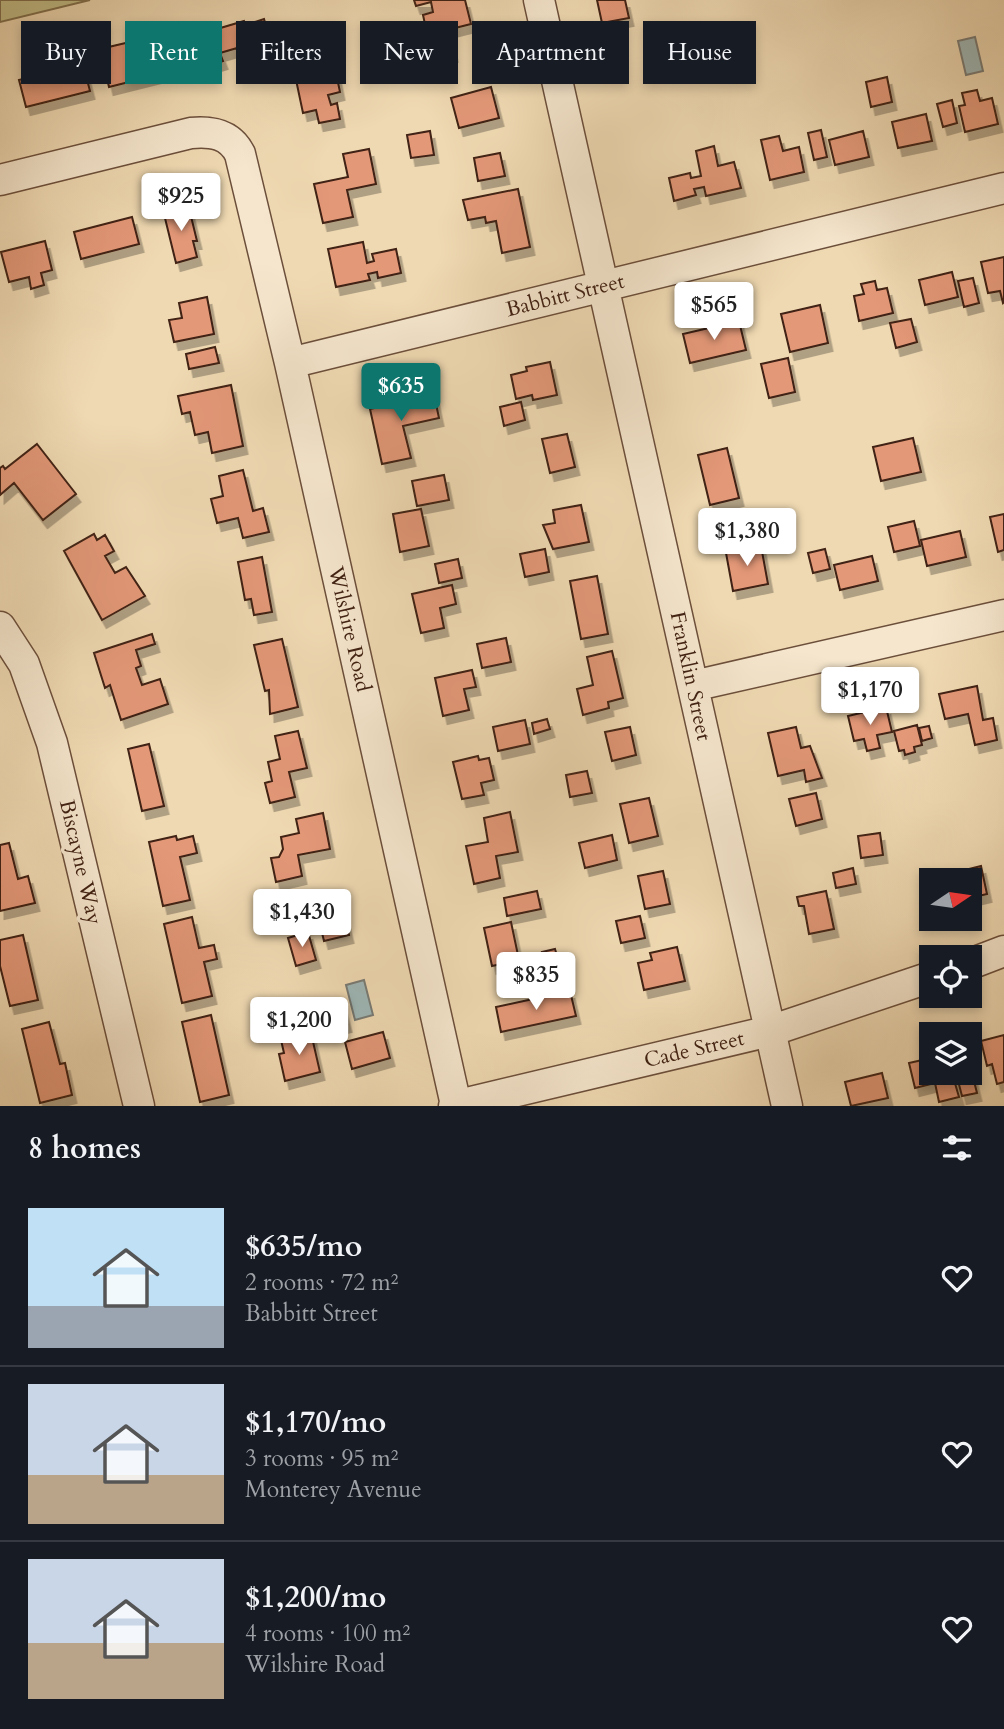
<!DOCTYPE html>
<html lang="en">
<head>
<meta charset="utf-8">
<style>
  :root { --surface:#171b24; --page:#242831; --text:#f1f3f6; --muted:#9ea1a6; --line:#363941; --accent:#0f766e }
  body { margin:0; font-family:Cardo,serif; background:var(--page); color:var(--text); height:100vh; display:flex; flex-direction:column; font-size:26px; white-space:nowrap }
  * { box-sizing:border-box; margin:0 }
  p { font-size:23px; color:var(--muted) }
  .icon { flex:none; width:38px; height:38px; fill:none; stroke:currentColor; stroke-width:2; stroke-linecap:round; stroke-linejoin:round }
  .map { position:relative; height:1106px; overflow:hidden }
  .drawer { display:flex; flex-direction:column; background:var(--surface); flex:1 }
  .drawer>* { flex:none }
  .hud { position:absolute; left:21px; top:21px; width:962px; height:63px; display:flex; gap:14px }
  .needle { width:46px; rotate:77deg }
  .tools { position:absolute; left:919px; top:868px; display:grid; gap:14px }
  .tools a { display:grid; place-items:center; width:63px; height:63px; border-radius:0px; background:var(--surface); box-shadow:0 4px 10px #0003; font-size:35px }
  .price { position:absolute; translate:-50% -60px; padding:0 16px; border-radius:7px; background:#fff; color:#222; font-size:23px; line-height:46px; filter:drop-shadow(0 2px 4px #0008) }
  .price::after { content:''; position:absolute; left:50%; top:42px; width:21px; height:16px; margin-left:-10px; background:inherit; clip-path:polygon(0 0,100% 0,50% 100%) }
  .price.on { background:var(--accent); color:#fff }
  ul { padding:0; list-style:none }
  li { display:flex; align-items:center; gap:21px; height:175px; padding:0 28px }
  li+li { border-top:2px solid var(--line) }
  li span { display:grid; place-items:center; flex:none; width:196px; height:140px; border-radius:0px; color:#555 }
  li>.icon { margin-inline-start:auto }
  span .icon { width:84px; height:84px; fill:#fffc; stroke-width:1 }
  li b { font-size:30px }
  h2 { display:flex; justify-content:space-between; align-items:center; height:84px; padding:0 28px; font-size:30px }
  .tag { padding:0 24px; border-radius:0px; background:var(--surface); box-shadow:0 4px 10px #0003; font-size:24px; line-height:63px }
  .tag.on { background:var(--accent); color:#fff }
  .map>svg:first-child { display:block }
  .green { fill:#c1bd87; stroke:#806f4d; stroke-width:2 }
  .water { fill:#9eb7b7; stroke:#787b75; stroke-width:2 }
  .building { fill:#e39878; stroke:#402113; stroke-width:2; filter:url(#shadow) }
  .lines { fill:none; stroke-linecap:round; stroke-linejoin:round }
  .minor-casing { stroke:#6c4f3b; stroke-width:33 }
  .minor { stroke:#f5e6cd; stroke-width:30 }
  .labels { text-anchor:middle; stroke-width:7; stroke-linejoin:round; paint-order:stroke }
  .street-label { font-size:21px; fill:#402113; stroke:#f5e6cd }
</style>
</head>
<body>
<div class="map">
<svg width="1004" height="1106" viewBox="0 0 1004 1106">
  <defs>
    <filter id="shadow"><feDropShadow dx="4.5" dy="8" stdDeviation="0" flood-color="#0004"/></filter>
  </defs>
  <rect width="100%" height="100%" fill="#efd9b2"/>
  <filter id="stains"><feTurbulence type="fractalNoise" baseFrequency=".00286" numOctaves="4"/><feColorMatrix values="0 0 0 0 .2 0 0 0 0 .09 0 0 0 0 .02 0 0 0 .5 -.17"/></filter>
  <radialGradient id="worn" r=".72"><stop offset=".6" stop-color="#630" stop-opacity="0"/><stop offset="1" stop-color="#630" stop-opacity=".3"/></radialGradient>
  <!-- green -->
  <path class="green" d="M0 0H90L0 22Z"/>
  <!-- water -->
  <path class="water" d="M975 37 983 71 966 75 958 41Z
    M364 980 373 1015 355 1020 346 985Z"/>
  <!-- building -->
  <path class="building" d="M414 0H465L471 24 447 30 453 54 423 61 418 41 428 38 423 15 433 12 431 2 416 6Z
    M597 0H625L629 18 602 23Z
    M264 19 272 46 239 56 237 48 220 53 223 61 190 71 180 40 244 21 246 25Z
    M130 42 133 52 166 44 173 71 109 87 100 49Z
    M83 64 90 91 26 107 19 80Z
    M324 68 325 75 336 73 340 92 328 95 331 105 337 103 340 119 319 123 316 110 303 113 295 75Z
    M887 77 892 102 871 107 866 82Z
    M491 87 499 118 459 128 451 98Z
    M977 90 980 101 992 98 998 124 965 132 959 106 965 105 962 93Z
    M952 100 957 123 943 127 937 104Z
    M926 114 932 141 898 148 892 122Z
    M821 130 827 157 814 160 808 133Z
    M430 131 434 155 411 158 407 135Z
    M863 131 869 157 835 165 829 140Z
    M779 136 783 151 799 147 804 172 770 180 761 140Z
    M714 146 718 166 734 162 741 188 706 196 704 187 694 189 696 195 674 201 669 178 690 173 691 178 701 176 696 151Z
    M369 149 376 184 347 190 353 217 323 223 314 184 348 177 343 154Z
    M500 153 505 176 478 181 474 158Z
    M518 189 530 247 502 253 496 221 486 223 485 217 468 220 463 200Z
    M188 204 197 241H193L197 257 176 263 163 210Z
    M132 217 139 244 81 259 74 232Z
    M45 241 52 270 41 273 44 285 31 289 29 277 9 282 1 252Z
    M363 242 367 263 374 261 372 254 396 249 401 273 378 278 377 272 368 274 370 280 336 287 328 249Z
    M1004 257V302L1003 303 1000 291 988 293 981 262Z
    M952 272 958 297 925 305 919 280Z
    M973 278 979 303 964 307 958 281Z
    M875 281 877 290 887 288 893 313 859 321 854 296 864 294 861 284Z
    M207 297 214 334 174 342 169 320 182 318 179 303Z
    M820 305 828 343 790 352 781 314Z
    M911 319 917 342 896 348 890 323Z
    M739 321 746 350 690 363 683 334Z
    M215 347 219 363 189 369 186 354Z
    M788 358 795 392 769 398 761 364Z
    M550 362 557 395 533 400 532 395 516 399 511 375 527 371 526 367Z
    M231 385 243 446 212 453 208 432 195 435 190 412 182 414 178 396Z
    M433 390 439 418 403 426 411 458 382 464 370 409 396 403 395 398Z
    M521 402 525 420 504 426 500 407Z
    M567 434 575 467 550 473 542 439Z
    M913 438 921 472 881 481 873 447Z
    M37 444 76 494 43 520 14 483 0 495V468L3 466 5 469Z
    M727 448 739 498 710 505 698 455Z
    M243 470 253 511 263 508 269 532 243 538 238 518 217 523 211 499 223 496 219 476Z
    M444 475 449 500 417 506 412 481Z
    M581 505 589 542 553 549 543 525 555 523 553 510Z
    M421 509 429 546 400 552 393 514Z
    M1004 514V550L998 552 990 517Z
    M914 521 920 546 894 552 888 527Z
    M960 531 966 557 927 566 921 540Z
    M94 534 97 540 105 535 114 551 105 556 115 573 126 567 145 596 102 620 64 551Z
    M761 546 768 584 733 591 726 553Z
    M545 549 549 572 525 577 520 554Z
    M825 549 830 569 813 573 808 553Z
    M872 556 878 581 840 590 834 565Z
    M262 557 272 612 254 615 251 599 245 600 238 562Z
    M458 559 462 578 439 583 435 564Z
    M597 576 608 634 581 639 570 581Z
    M452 585 456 604 440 608 444 628 421 633 412 594Z
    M152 634 155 644 136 650 141 666 136 668 142 685 160 679 168 704 121 720 110 685 105 688 94 653Z
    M506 638 511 662 482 668 477 644Z
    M282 639 298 707 270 714 269 690 265 691 254 645Z
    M612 651 623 698 608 702 609 708 583 715 577 689 593 685 587 657Z
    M472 670 476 687 464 689 469 710 443 716 435 678Z
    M977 686 983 720 993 718 997 740 975 745 968 714 945 719 939 694Z
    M886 707 892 732 877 735 880 748 867 751 864 739 854 741 848 716Z
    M547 719 550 729 534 734 532 723Z
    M525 720 530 744 498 751 493 727Z
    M917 725 922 745 914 747 915 752 905 755 904 750 899 751 894 731Z
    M929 726 932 738 922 741 919 728Z
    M630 727 636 755 612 761 605 732Z
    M796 727 801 748 810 746 822 778 806 782 804 770 778 776 768 733Z
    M298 731 307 768 289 772 295 797 270 803 265 783 272 781 268 762 280 759 275 736Z
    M149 744 164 806 142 811 128 749Z
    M478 756 479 760 489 758 494 780 481 783 484 795 462 799 453 762Z
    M587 771 592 793 570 797 566 775Z
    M816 793 822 819 796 826 789 799Z
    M649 798 658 836 629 843 620 804Z
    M510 812 518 852 496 856 500 878 474 884 466 846 488 842 484 818Z
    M323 813 330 849 298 855 302 876 276 882 271 858 279 857 283 849 281 837 299 833 296 819Z
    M880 833 883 855 861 858 858 836Z
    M612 835 617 860 585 868 579 843Z
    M176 836 177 840 193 836 197 853 180 857 190 900 163 906 149 842Z
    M9 843 18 879 28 876 35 903 0 911V845Z
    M981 866 987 894 970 898V880H946L945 875Z
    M853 868 856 884 836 888 833 873Z
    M663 871 670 904 645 909 638 876Z
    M537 891 541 909 507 916 504 898Z
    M826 891 834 929 809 934 804 906H799L797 897Z
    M340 898 349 935 324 941 315 904Z
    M640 916 645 938 621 943 616 921Z
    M192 917 199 948 214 945 217 959 204 962 212 996 182 1003 164 924Z
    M511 922 519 960 492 966 484 928Z
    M308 932 316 960 296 966 288 938Z
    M23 935 38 1000 10 1006 0 966V940Z
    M677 947 685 981 644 990 638 963 652 960 650 953Z
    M555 949 558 959 545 962 542 952Z
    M570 991 576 1016 501 1032 496 1007Z
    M342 1005 347 1024 325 1029 320 1010Z
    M211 1015 229 1095 200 1102 182 1022Z
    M49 1022 60 1064 65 1063 72 1095 40 1103 22 1029Z
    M383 1032 390 1058 352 1069 345 1042Z
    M311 1033 320 1072 285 1081 279 1054 284 1053 281 1040Z
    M1004 1035V1082L997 1084 992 1064 987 1066 981 1041Z
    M931 1058V1073H952L959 1097 939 1102 935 1083 915 1088 909 1063Z
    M882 1073 888 1098 851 1106 845 1082Z
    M972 1073 977 1093 962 1096 957 1077Z"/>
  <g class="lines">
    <defs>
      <path id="minor" d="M539 0 787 1106
        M0 180 191 133C212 131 230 134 240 154L290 363 456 1105
        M290 363 1004 188
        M0 627 24 664 52 743 139 1106
        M693 686 1004 615
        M970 964 1004 951
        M454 1106 770 1031 931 977"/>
    </defs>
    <!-- minor casing -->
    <use href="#minor" class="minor-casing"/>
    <!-- minor -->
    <use href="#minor" class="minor"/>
  </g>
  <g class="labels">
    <!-- street labels -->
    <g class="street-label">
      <text transform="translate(565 295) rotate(-14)" y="7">Babbitt Street</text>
      <text transform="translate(350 629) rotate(77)" y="7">Wilshire Road</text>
      <text transform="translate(691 676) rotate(78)" y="7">Franklin Street</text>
      <text transform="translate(81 862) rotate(77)" y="7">Biscayne Way</text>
      <text transform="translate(694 1049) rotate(-13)" y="7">Cade Street</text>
    </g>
  </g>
  <rect width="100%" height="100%" filter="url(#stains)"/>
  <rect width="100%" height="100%" fill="url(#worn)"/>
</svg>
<div class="tools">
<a><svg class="needle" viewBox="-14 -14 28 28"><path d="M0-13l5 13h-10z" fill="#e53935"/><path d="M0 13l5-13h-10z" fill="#9ea1a6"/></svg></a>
<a><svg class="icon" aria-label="locate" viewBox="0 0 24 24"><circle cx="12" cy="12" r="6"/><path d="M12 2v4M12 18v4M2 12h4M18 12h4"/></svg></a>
<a><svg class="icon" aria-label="layers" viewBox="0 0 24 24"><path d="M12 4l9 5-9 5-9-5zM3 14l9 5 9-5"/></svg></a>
</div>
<b class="price" style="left:181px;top:233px">$925</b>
<b class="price" style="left:714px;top:342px">$565</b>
<b class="price on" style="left:401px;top:423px">$635</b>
<b class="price" style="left:747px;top:568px">$1,380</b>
<b class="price" style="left:870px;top:727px">$1,170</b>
<b class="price" style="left:302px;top:949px">$1,430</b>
<b class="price" style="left:536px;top:1012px">$835</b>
<b class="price" style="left:299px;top:1057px">$1,200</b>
<div class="hud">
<a class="tag">Buy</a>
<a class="tag on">Rent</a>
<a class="tag">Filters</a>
<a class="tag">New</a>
<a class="tag">Apartment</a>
<a class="tag">House</a>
</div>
</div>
<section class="drawer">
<h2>8 homes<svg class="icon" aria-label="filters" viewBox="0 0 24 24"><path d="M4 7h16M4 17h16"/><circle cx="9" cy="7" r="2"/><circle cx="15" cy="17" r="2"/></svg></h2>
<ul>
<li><span style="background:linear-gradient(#bfe0f5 70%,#9aa5b1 0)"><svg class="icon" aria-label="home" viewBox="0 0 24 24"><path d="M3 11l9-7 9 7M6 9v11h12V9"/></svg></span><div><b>$635/mo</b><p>2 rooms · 72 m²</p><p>Babbitt Street</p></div><svg class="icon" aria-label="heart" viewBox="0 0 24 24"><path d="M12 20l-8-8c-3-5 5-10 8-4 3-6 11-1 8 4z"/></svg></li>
<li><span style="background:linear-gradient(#c9d6e8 65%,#b9a48a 0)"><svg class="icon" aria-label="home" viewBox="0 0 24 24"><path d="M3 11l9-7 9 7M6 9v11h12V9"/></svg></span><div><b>$1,170/mo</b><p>3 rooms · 95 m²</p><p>Monterey Avenue</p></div><svg class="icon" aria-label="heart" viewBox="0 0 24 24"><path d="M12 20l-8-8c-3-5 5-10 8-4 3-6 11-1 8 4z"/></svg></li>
<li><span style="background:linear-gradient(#c9d6e8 60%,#b9a48a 0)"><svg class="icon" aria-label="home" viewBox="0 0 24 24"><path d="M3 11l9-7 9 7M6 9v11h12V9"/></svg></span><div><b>$1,200/mo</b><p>4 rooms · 100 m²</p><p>Wilshire Road</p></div><svg class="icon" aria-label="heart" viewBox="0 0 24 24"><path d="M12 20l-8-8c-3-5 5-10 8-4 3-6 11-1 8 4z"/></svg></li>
</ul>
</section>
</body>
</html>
